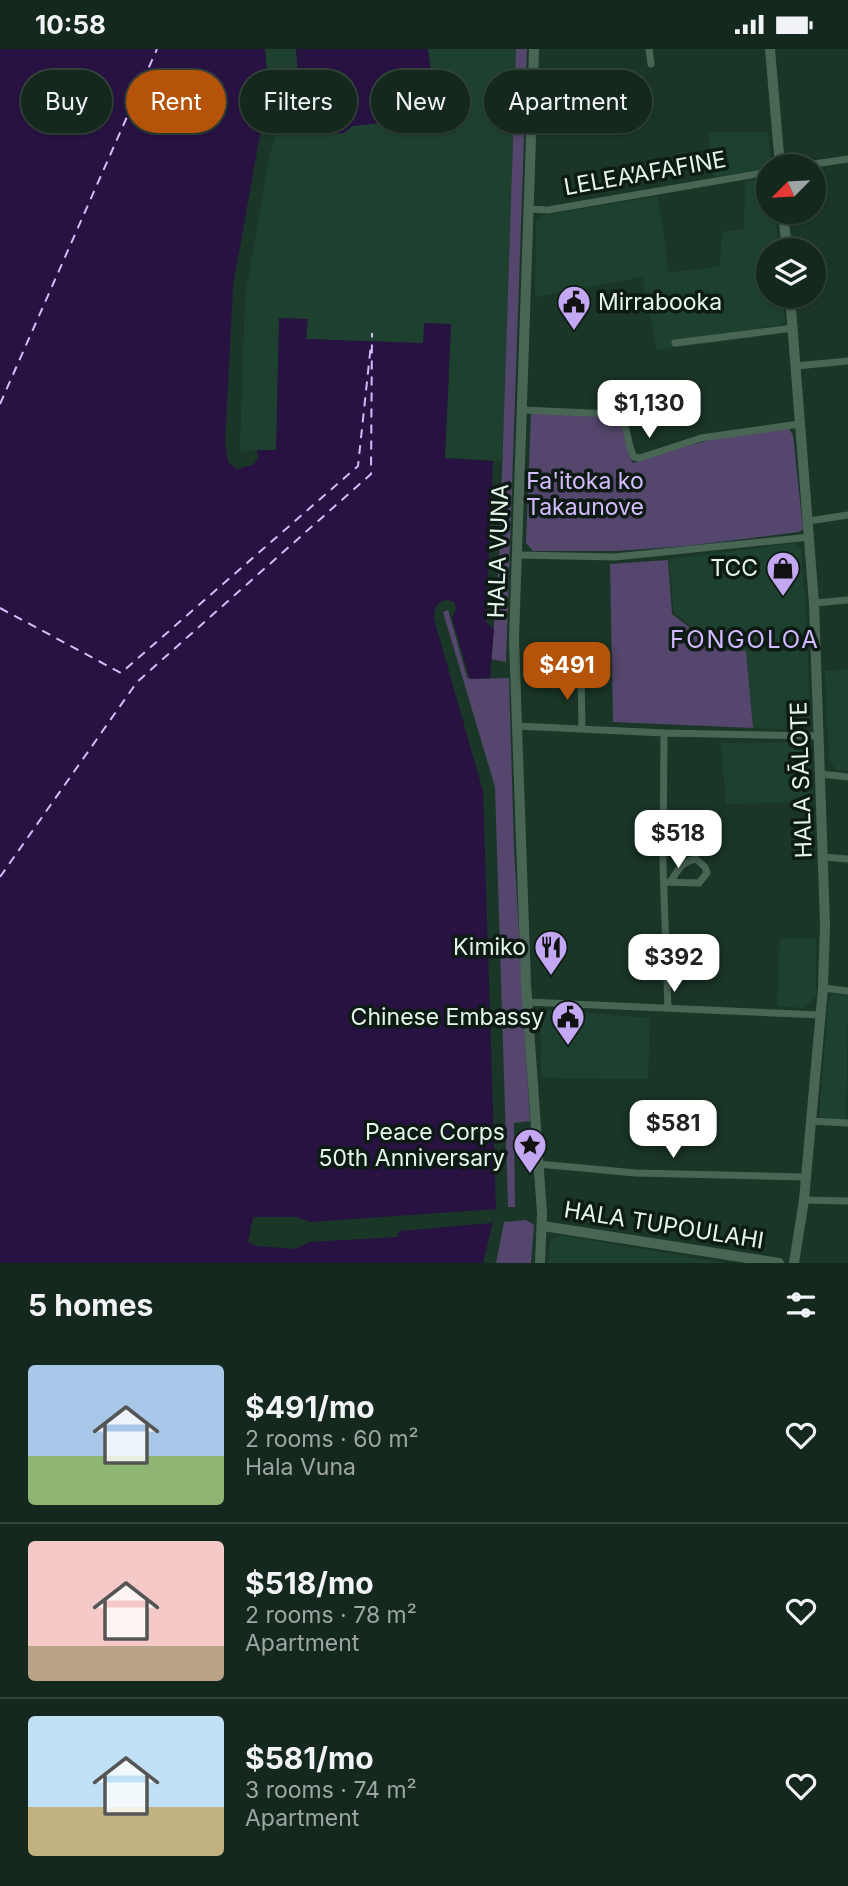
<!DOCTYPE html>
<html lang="en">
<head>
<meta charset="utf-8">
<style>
  :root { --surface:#14281d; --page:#21342a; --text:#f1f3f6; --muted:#9da6a4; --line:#33443b; --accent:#b45309 }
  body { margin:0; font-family:Inter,sans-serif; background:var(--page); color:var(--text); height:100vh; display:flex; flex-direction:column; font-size:26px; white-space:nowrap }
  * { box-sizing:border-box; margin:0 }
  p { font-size:23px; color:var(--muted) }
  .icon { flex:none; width:38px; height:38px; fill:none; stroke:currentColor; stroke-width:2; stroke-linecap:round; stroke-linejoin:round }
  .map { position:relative; height:1214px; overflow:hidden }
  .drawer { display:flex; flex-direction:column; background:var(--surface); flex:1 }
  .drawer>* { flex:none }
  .top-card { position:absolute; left:21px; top:21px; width:807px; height:63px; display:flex; gap:14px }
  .needle { width:46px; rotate:246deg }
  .buttons { position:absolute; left:756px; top:105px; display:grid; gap:14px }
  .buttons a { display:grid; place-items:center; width:70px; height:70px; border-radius:50%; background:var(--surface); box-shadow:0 2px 5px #0004,0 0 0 2px var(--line); font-size:35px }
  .price { position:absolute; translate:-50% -60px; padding:0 16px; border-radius:14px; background:#fff; color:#222; font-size:23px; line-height:46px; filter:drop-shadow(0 2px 4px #0008) }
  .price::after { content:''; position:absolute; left:50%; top:42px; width:21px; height:16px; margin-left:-10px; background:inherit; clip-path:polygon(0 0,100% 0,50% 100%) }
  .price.selected { background:var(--accent); color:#fff }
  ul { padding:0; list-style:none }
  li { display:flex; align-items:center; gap:21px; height:175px; padding:0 28px }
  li+li { border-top:2px solid var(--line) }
  li span { display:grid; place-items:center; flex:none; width:196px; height:140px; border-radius:7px; color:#555 }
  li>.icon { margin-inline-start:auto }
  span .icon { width:84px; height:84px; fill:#fffc; stroke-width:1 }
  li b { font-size:30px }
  h2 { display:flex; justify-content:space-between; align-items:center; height:84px; padding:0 28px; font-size:30px }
  .chip { padding:0 24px; border-radius:32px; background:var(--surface); box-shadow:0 2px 5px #0004,0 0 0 2px var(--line); font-size:24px; line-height:63px }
  .chip.selected { background:var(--accent); color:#fff }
  .status { display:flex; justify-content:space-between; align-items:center; height:49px; padding:0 35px; background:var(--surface); direction:ltr }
  .status svg { height:19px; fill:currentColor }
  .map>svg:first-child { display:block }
  .built { fill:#1e412f }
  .green { fill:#54466c }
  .water { fill:#271241 }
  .pier { fill:#1a3627 }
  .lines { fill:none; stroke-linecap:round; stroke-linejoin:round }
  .ferry { stroke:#d3bcfc; stroke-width:2; stroke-dasharray:9 7; stroke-linecap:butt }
  .minor { stroke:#496655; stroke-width:7 }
  .secondary { stroke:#496655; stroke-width:10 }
  .labels { text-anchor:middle; stroke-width:7; stroke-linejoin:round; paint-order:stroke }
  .street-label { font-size:23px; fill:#e5f5eb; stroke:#0e1a14 }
  .poi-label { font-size:23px; fill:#e5f5eb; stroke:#0e1a14; text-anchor:end }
  .park-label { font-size:23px; fill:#d4bcfd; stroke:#0e1a14 }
  .neighbourhood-label { font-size:24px; letter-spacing:2px; fill:#d3b9ff; stroke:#0e1a14 }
</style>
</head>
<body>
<div class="status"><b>10:58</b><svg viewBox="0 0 49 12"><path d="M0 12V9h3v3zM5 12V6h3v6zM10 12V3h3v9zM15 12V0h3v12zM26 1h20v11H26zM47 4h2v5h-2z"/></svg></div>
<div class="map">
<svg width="848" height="1214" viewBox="0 0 848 1214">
  <rect width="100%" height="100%" fill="#1a3627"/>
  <!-- built -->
  <path class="built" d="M265 0H296L302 74 352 77 382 74 392 68 436 63 428 0H516L502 412 445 409 451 276 424 274V295L306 290 276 402 253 401 246 408 236 398 242 248 271 79Z
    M708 83H768L771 114 764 120 714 128Z
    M768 128V163H775L778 201H768V247H782L785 272 780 276 759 279 760 288 657 301 642 228 535 248 536 171 544 166 658 147 669 224 720 217 722 183 744 180 745 133Z
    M796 494 801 500 806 561 810 672 800 680 753 679 746 602 720 600 674 564 669 510Z
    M848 620V722L836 721 829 711 825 622Z
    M810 693 813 753 726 755 721 694Z
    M780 889 816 890V948L804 959 777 957Z
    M833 945 848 946 846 1071 822 1070 819 1066 829 948Z
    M545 961 650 969 648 1030 541 1029 540 965Z
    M560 1186 677 1206 724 1214H548L550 1192Z"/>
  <!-- green -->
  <path class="green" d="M516 0H527L506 613 491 610 499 512Z
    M531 364 614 368C627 380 624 399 633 414L682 398 728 387 789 380 793 386 803 480 799 483 687 497 617 502H533L526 494Z
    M668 511 672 565 719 601 746 602 753 679 613 673 610 515Z
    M448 561 467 628 470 630 509 629 514 799 530 1072 514 1074 515 1158H508L495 738 443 563Z
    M526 1171 534 1176 531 1214H496L504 1173Z"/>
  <!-- water -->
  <path class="water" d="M0 0H265L271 79 246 218 236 398 246 408 252 401H276L279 269 308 270 306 290 423 294 424 274 451 275 445 409 493 412 486 573 494 580 490 629 472 630 469 628 452 569 456 560 454 553C439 547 434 557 434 570L483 742 496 1160 483 1214H0Z
    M296 0H428L436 63 393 68 382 74 352 77 344 84 311 86 304 82 302 74Z"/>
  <!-- pier -->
  <path class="pier" d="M268 64 271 65V79L276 84 268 113 245 248 240 398V401L246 404 249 401H257L258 410 253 416 237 420 228 413 225 395 233 237 262 74 264 66Z
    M496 1160 492 1174 399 1182 398 1188 309 1193 296 1200 256 1197 248 1193 253 1168H296L311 1173Z"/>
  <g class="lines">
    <!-- ferry -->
    <path class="ferry" d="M0 355 157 0
      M0 559 121 624 358 417 371 295
      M0 828 137 633 371 425 372 284"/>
    <!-- minor -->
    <path class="minor" d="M649 0 651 15
      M801 117 848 110
      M529 160 548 161 768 123
      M675 294 793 279
      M796 317 848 312
      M523 361 611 365C631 370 625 393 634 408L640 409 701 389 800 375
      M809 472 848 466
      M517 506 615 508 810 488
      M814 554 848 551
      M581 626 582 680
      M517 677 664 684 819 687
      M664 684 663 817 668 959
      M820 725 848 728
      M823 808 848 810
      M664 833 699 834 707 824 705 818 696 810C682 812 678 821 671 832
      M823 939 848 942
      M527 953 820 966
      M810 1072 848 1074
      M538 1115 636 1124 805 1128
      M804 1151 848 1152"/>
    <!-- secondary -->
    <path class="secondary" d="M534 0 514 590 526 935 542 1165 540 1214
      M770 0 780 117
      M783 163 787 201
      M790 247 814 554 825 875 823 939 804 1151 794 1214
      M543 1177 779 1214"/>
  </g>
  <!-- icons -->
  <defs>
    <symbol id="civic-pin" viewBox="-11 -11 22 30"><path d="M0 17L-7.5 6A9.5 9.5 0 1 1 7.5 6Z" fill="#c3a7f2" stroke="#0e1a14"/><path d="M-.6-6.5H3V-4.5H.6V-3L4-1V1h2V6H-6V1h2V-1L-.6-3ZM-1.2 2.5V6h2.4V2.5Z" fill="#111"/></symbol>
    <symbol id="shop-pin" viewBox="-11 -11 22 30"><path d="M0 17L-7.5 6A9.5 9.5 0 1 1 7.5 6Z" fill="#c3a7f2" stroke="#0e1a14"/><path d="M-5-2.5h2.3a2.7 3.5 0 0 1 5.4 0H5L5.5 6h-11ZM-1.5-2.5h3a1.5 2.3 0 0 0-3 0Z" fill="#111"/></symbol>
    <symbol id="restaurant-pin" viewBox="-11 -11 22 30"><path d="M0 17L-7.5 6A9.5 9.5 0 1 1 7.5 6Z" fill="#c3a7f2" stroke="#0e1a14"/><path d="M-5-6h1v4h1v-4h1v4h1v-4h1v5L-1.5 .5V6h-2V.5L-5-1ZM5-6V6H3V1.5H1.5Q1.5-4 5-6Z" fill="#111"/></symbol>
    <symbol id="sight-pin" viewBox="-11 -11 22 30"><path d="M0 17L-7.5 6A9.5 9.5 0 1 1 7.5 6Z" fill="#c3a7f2" stroke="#0e1a14"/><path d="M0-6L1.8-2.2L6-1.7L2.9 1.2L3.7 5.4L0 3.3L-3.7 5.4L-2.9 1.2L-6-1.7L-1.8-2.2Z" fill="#111"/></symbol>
  </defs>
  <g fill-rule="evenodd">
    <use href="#civic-pin" x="555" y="234" width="38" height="52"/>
    <use href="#shop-pin" x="764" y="500" width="38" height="52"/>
    <use href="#restaurant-pin" x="532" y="879" width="38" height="52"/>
    <use href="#civic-pin" x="549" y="949" width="38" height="52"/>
    <use href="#sight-pin" x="511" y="1077" width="38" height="52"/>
  </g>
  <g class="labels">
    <!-- street labels -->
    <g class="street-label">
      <text transform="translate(645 124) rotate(-10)" y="8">LELEA’AFAFINE</text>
      <text transform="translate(498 502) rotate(-88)" y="8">HALA VUNA</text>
      <text transform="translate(801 731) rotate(-92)" y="8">HALA SĀLOTE</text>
      <text transform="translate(664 1176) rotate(9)" y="8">HALA TUPOULAHI</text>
    </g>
    <!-- poi labels -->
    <g class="poi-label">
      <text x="598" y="261" text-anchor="start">Mirrabooka</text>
      <text x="758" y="527">TCC</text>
      <text x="526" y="906">Kimiko</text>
      <text x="544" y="976">Chinese Embassy</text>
      <text x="505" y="1091">Peace Corps<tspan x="505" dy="26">50th Anniversary</tspan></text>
    </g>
    <!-- park labels -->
    <g class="park-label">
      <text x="585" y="440">Fa'itoka ko<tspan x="585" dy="26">Takaunove</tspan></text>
    </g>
    <!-- neighbourhood labels -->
    <g class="neighbourhood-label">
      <text x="745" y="599">FONGOLOA</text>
    </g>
  </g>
</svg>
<div class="buttons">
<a><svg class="needle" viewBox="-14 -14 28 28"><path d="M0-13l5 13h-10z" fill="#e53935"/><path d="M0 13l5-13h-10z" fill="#9da6a4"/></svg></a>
<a><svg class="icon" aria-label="layers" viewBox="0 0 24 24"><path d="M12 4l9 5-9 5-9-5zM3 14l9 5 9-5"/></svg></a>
</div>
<b class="price" style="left:649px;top:391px">$1,130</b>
<b class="price selected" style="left:567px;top:653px">$491</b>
<b class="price" style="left:678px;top:821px">$518</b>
<b class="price" style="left:674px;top:945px">$392</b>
<b class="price" style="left:673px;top:1111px">$581</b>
<div class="top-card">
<a class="chip">Buy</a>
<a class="chip selected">Rent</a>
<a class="chip">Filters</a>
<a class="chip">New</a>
<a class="chip">Apartment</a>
</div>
</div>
<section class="drawer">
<h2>5 homes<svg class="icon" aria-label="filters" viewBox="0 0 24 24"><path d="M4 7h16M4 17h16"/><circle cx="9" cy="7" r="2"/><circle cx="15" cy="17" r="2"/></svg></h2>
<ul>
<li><span style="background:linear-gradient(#a9c7e8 65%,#8fb573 0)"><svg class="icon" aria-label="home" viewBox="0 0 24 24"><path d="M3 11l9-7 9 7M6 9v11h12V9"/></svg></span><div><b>$491/mo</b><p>2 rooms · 60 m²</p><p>Hala Vuna</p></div><svg class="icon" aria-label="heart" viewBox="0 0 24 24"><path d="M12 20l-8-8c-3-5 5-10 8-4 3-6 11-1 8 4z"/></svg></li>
<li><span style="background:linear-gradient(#f6c9c9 75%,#b9a48a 0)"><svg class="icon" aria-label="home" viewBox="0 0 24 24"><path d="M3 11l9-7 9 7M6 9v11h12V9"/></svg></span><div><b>$518/mo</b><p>2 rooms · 78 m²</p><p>Apartment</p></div><svg class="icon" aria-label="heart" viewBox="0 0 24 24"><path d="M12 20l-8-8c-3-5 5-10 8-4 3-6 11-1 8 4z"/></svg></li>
<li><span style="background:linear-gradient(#bfe0f5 65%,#c2b280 0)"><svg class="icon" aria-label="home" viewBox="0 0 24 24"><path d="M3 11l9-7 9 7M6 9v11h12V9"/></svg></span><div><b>$581/mo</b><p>3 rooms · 74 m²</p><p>Apartment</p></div><svg class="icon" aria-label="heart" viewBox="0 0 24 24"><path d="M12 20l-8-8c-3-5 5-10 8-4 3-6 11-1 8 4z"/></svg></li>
</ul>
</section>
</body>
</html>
